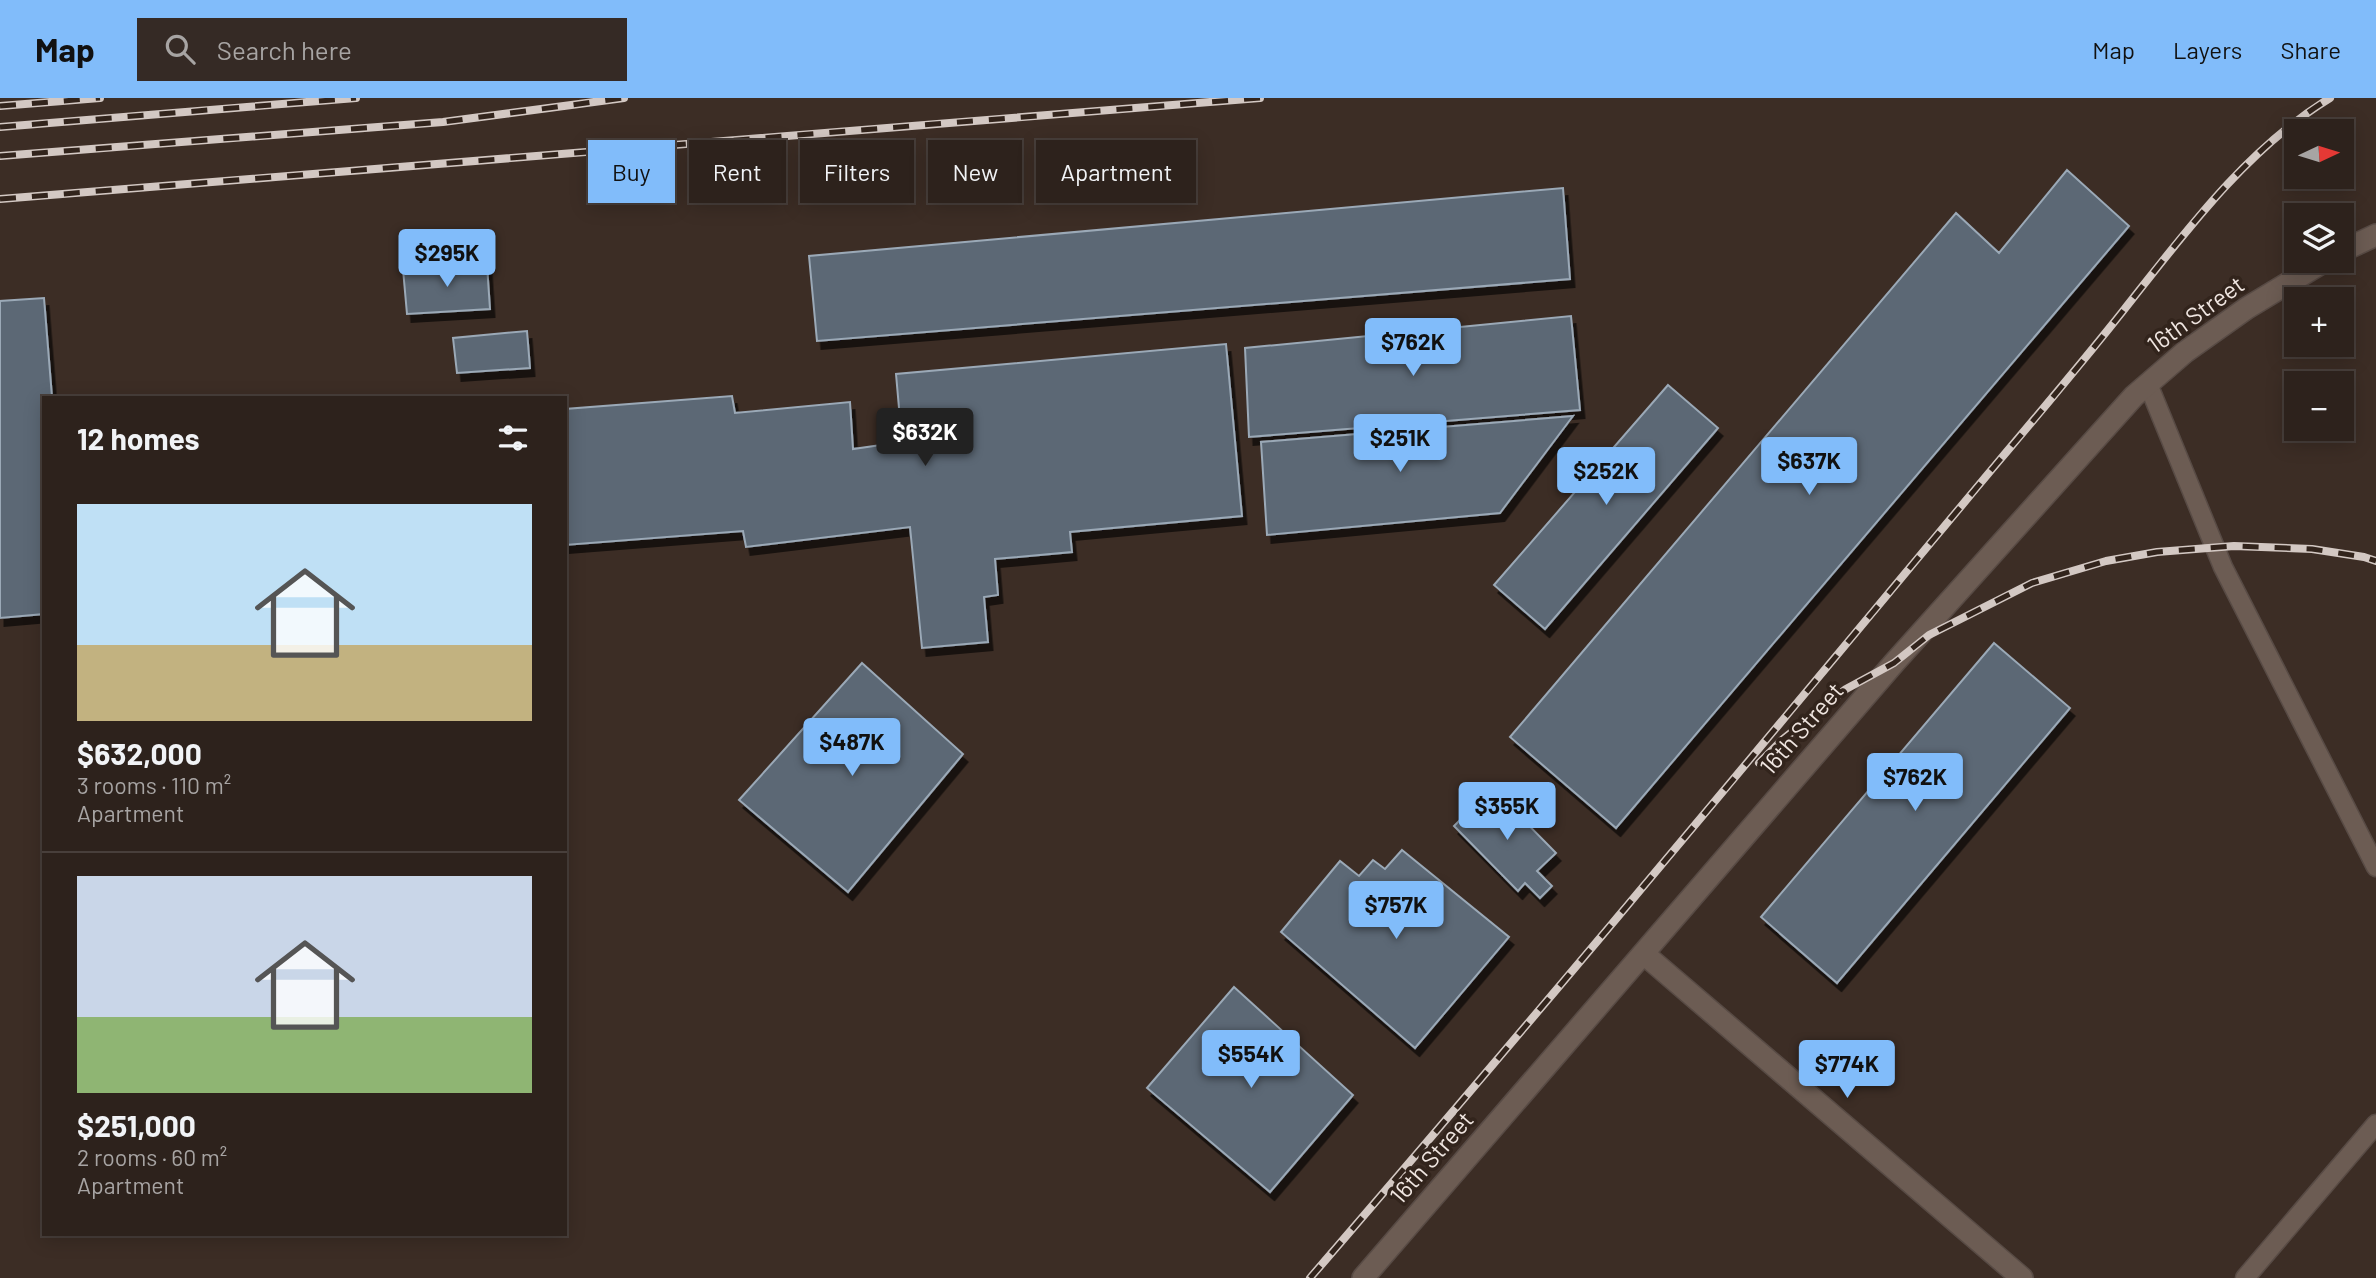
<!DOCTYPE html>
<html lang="en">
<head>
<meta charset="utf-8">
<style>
  :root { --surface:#2d221c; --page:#352a25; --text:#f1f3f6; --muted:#a7a4a3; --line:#483f3b; --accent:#81bcfa }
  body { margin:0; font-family:Barlow,sans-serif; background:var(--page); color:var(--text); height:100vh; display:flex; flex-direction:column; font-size:26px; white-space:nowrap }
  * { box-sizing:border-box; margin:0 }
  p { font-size:23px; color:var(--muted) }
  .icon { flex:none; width:38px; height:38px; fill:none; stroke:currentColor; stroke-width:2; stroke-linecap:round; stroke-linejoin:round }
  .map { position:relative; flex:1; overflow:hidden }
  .details { position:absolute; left:42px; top:298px; width:525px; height:840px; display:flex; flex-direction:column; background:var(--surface); border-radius:0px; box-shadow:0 4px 18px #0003,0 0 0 2px var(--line) }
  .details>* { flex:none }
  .banner { position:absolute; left:588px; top:42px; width:665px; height:63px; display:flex; gap:14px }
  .needle { width:46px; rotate:86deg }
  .controls { position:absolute; left:2284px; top:21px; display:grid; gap:14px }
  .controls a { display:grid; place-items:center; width:70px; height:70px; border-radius:0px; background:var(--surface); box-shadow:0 4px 18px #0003,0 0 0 2px var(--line); font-size:35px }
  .price { position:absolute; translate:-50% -60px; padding:0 16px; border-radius:7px; background:var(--accent); color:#111; font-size:23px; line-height:46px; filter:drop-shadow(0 2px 4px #0008) }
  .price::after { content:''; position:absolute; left:50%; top:42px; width:21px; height:16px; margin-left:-10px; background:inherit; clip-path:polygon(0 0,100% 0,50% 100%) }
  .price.on { background:#222; color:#fff }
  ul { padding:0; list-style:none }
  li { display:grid; align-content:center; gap:14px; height:371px; padding:0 35px }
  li+li { border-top:2px solid var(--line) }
  li span { display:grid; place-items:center; height:217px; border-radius:0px; color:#555 }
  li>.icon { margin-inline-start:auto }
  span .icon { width:126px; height:126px; fill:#fffc; stroke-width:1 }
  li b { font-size:30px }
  h2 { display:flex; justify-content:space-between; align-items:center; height:84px; padding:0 35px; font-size:30px }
  .pill { padding:0 24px; border-radius:0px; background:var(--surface); box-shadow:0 4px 18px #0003,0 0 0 2px var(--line); font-size:24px; line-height:63px }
  .pill.on { background:var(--accent); color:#111 }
  header { display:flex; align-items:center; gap:42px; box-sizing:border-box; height:98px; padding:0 35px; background:var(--accent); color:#111 }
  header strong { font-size:33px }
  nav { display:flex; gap:38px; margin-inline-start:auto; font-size:24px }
  .search { width:490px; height:63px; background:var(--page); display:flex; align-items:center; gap:18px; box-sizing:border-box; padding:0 24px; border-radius:0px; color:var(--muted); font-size:26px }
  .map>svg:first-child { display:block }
  .building { fill:#5b6875; stroke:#9ba9b7; stroke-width:2; filter:url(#shadow) }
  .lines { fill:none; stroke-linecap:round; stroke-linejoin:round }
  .lane-casing { stroke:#584b45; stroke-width:21 }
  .street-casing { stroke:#584b45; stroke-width:24 }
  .lane { stroke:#6c5c53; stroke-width:18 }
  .street { stroke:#6c5c53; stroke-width:21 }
  .rail-casing { stroke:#d3c8c3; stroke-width:8 }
  .rail { stroke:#32241c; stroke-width:5; stroke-dasharray:16; stroke-linecap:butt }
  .labels { text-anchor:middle; stroke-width:7; stroke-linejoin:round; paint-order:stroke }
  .street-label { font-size:24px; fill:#efe5e0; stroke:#32241c }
</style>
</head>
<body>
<header>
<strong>Map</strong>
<div class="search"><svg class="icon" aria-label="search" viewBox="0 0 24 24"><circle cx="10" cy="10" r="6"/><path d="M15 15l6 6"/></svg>Search here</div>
<nav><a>Map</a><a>Layers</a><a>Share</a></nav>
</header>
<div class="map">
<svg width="2376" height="1180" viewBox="0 0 2376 1180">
  <defs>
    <filter id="shadow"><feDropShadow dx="4.5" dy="8" stdDeviation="0" flood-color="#0009"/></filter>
  </defs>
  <rect width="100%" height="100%" fill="#3c2d25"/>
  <!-- building -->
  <path class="building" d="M2067 72 2129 128 1616 730 1510 639 1956 115 1999 155Z
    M1563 90 1570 181 817 243 809 158Z
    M487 167 490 211 407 216 403 171Z
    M44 200 52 299H44V516L0 520V203Z
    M1571 218 1580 312 1249 339 1245 250Z
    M527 233 530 270 457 275 453 240Z
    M1226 246 1242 418 1070 434 1072 454 995 461 998 497 984 499 988 544 922 550 910 429 746 449 743 433 565 447V311L732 298 735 315 850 304 853 351 902 344 896 276Z
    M1668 287 1718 330 1545 531 1494 487Z
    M1573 318 1500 415 1267 437 1261 344Z
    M1994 545 2070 610 1837 885 1761 819Z
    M862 565 963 656 848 794 739 702Z
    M1492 690 1556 755 1537 773 1552 788 1540 800 1525 785 1518 793 1454 728Z
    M1402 752 1509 839 1415 950 1281 834 1340 763 1359 778 1373 762 1385 771Z
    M1234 889 1353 997 1270 1094 1147 990Z"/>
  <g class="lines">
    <defs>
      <path id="lane" d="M2148 286 2223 469 2376 769
        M2245 1180 2376 1026"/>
      <path id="street" d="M2342 153 2376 137
        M1644 856 2022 1180
        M1363 1180 1894 565 2134 298 2185 254 2247 210 2325 163"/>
    </defs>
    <!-- lane casing -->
    <use href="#lane" class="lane-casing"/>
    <!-- street casing -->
    <use href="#street" class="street-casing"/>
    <!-- lane -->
    <use href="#lane" class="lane"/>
    <!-- street -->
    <use href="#street" class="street"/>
    <defs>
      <path id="rail" d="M0 8 100 0
        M0 29 356 0
        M0 58 443 24 624 0
        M0 101 1260 0
        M1759 665 1782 642 1846 591 1894 565 1929 537 2032 485 2106 463 2157 454 2234 448 2312 451 2364 459 2376 463
        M1310 1180C1541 913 1767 641 1993 370 2037 318 2081 266 2123 213 2184 136 2245 52 2330 0"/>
    </defs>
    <!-- rail casing -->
    <use href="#rail" class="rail-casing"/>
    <!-- rail -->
    <use href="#rail" class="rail"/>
  </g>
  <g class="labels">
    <!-- street labels -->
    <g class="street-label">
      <text transform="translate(2196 217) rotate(-36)" y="8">16th Street</text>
      <text transform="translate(1802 631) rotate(-49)" y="8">16th Street</text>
      <text transform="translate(1432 1060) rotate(-49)" y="8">16th Street</text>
    </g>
  </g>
</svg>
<div class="controls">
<a><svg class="needle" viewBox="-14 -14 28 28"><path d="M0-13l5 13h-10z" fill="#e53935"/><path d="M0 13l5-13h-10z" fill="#a7a4a3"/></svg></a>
<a><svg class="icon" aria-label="layers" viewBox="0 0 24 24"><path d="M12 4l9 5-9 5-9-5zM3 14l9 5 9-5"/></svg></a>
<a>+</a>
<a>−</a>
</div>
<b class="price" style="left:447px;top:191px">$295K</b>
<b class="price" style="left:1413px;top:280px">$762K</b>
<b class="price on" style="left:925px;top:370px">$632K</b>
<b class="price" style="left:1400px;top:376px">$251K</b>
<b class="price" style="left:1809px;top:399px">$637K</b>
<b class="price" style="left:1606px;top:409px">$252K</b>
<b class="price" style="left:852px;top:680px">$487K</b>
<b class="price" style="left:1915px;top:715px">$762K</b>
<b class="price" style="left:1507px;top:744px">$355K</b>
<b class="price" style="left:1396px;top:843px">$757K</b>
<b class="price" style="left:1251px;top:992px">$554K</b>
<b class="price" style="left:1847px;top:1002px">$774K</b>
<div class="banner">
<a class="pill on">Buy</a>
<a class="pill">Rent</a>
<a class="pill">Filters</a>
<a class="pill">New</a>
<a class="pill">Apartment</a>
</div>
<section class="details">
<h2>12 homes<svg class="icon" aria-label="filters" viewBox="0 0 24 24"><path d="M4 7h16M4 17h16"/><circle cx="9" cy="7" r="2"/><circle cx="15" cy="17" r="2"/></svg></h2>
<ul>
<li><span style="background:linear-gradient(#bfe0f5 65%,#c2b280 0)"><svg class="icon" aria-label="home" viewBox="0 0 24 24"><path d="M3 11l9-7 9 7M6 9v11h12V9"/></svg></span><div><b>$632,000</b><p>3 rooms · 110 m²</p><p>Apartment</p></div></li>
<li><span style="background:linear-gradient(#c9d6e8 65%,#8fb573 0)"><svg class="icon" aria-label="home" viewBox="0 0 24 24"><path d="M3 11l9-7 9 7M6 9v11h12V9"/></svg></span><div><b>$251,000</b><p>2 rooms · 60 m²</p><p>Apartment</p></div></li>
</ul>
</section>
</div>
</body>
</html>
